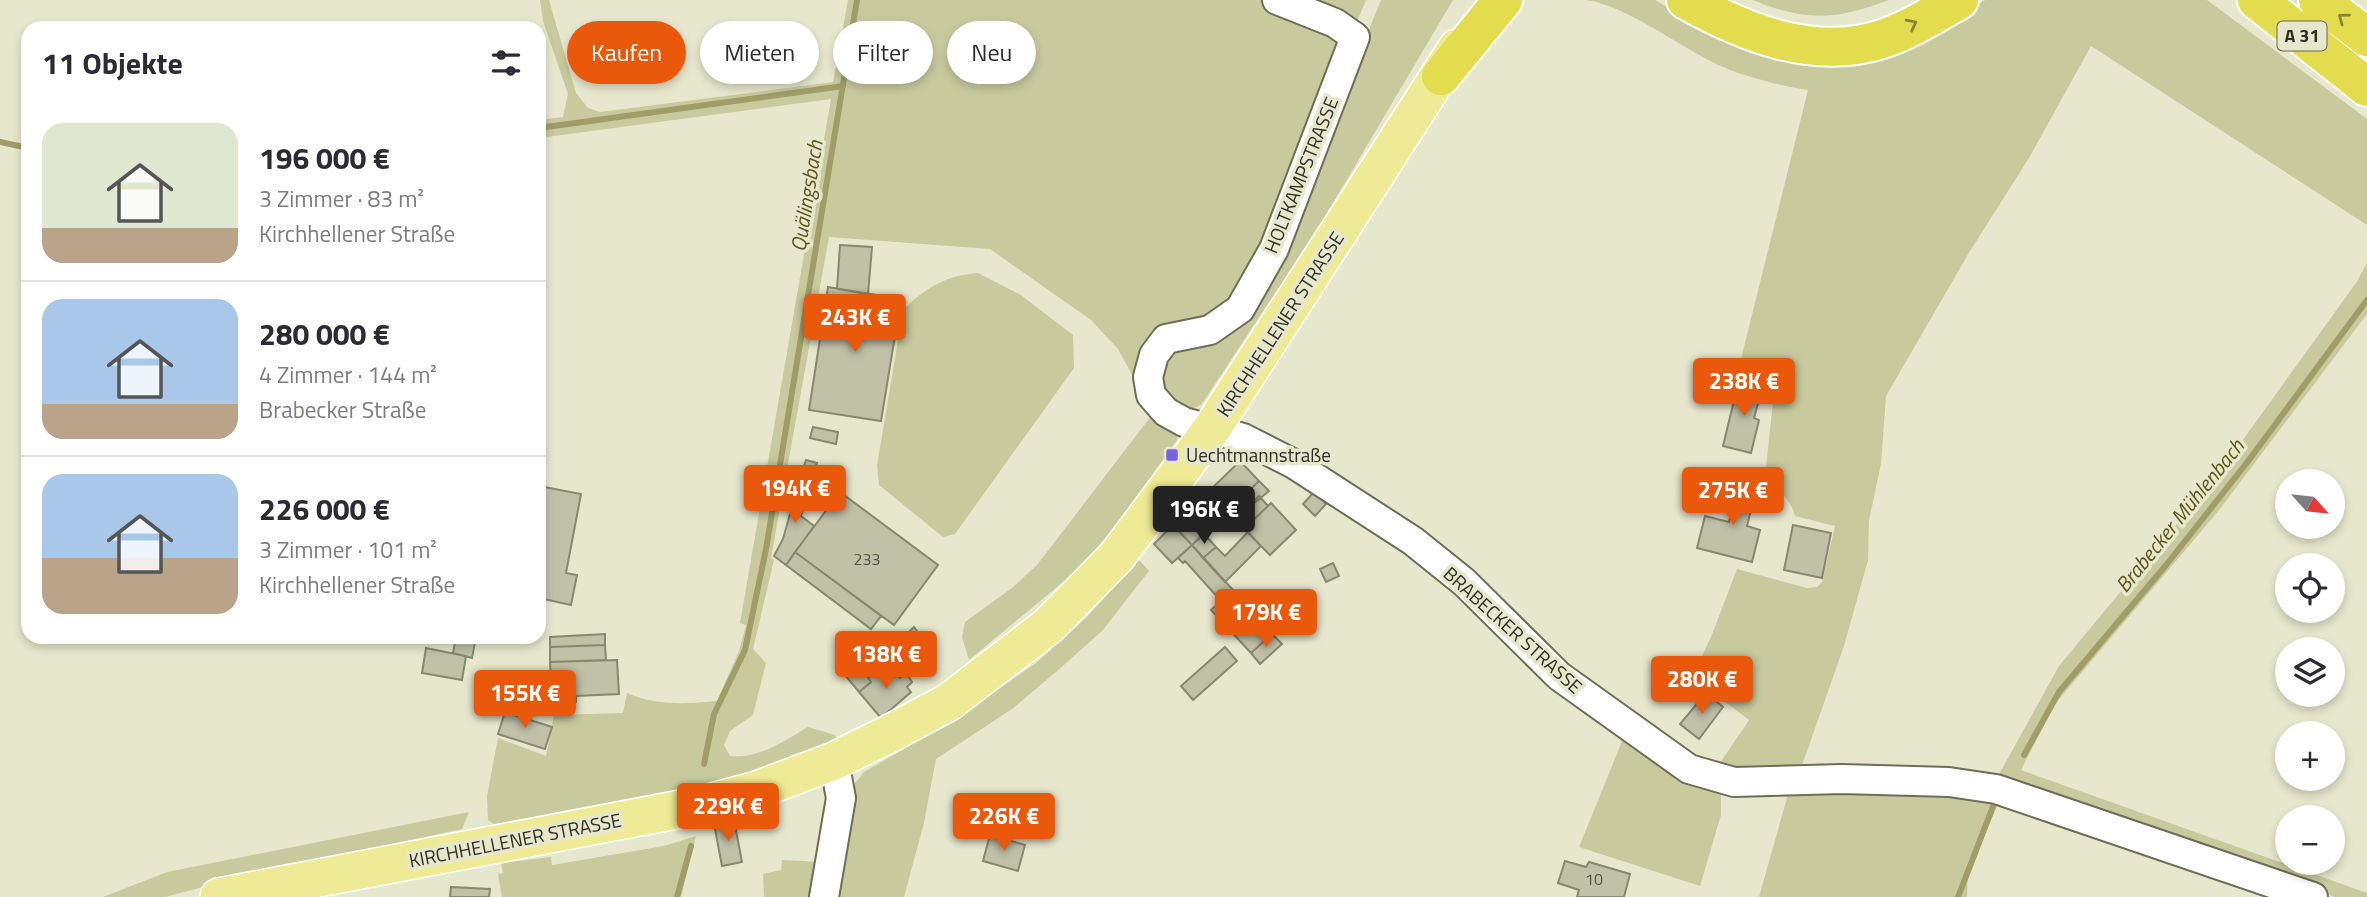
<!DOCTYPE html>
<html lang="de">
<head>
<meta charset="utf-8">
<style>
  :root { --surface:#fff; --page:#f2f2f3; --text:#2b2b33; --muted:#7c7c81; --line:#e1e1e2; --accent:#ea580c }
  body { margin:0; font-family:"Titillium Web",sans-serif; background:var(--page); color:var(--text); height:100vh; display:flex; flex-direction:column; font-size:26px; white-space:nowrap }
  * { box-sizing:border-box; margin:0 }
  p { font-size:23px; color:var(--muted) }
  .icon { flex:none; width:38px; height:38px; fill:none; stroke:currentColor; stroke-width:2; stroke-linecap:round; stroke-linejoin:round }
  .map { position:relative; flex:1; overflow:hidden }
  .details { position:absolute; left:21px; top:21px; width:525px; height:623px; display:flex; flex-direction:column; background:var(--surface); border-radius:21px; box-shadow:0 4px 10px #0003 }
  .details>* { flex:none }
  .top-card { position:absolute; left:567px; top:21px; width:665px; height:63px; display:flex; gap:14px }
  .needle { width:46px; rotate:117deg }
  .fabs { position:absolute; left:2275px; top:469px; display:grid; gap:14px }
  .fabs a { display:grid; place-items:center; width:70px; height:70px; border-radius:50%; background:var(--surface); box-shadow:0 4px 10px #0003; font-size:35px }
  .price { position:absolute; translate:-50% -60px; padding:0 16px; border-radius:7px; background:var(--accent); color:#fff; font-size:23px; line-height:46px; filter:drop-shadow(0 2px 4px #0008) }
  .price::after { content:''; position:absolute; left:50%; top:42px; width:21px; height:16px; margin-left:-10px; background:inherit; clip-path:polygon(0 0,100% 0,50% 100%) }
  .price.on { background:#222; color:#fff }
  ul { padding:0; list-style:none }
  li { display:flex; align-items:center; gap:21px; height:175px; padding:0 21px }
  li+li { border-top:2px solid var(--line) }
  li span { display:grid; place-items:center; flex:none; width:196px; height:140px; border-radius:21px; color:#555 }
  li>.icon { margin-inline-start:auto }
  span .icon { width:84px; height:84px; fill:#fffc; stroke-width:1 }
  li b { font-size:30px }
  h2 { display:flex; justify-content:space-between; align-items:center; height:84px; padding:0 21px; font-size:30px }
  .tag { padding:0 24px; border-radius:32px; background:var(--surface); box-shadow:0 4px 10px #0003; font-size:24px; line-height:63px }
  .tag.on { background:var(--accent); color:#fff }
  .map>svg:first-child { display:block }
  .green { fill:#c9c99e }
  .lines { fill:none; stroke-linecap:round; stroke-linejoin:round }
  .stream { stroke:#9f9e69; stroke-width:6 }
  .building { fill:#c1c1a8; stroke:#888870; stroke-width:2 }
  .minor-casing { stroke:#6e6e56; stroke-width:32 }
  .major-casing { stroke:#fff; stroke-width:40 }
  .highway-casing { stroke:#fff; stroke-width:42 }
  .minor { stroke:#fff; stroke-width:28 }
  .major { stroke:#eeea95; stroke-width:37 }
  .highway { stroke:#e2dc4e; stroke-width:38 }
  .oneway { stroke:#888539 }
  .poi-dot { fill:#7662dc; stroke:#e7e7cd; stroke-width:2.5 }
  .labels { text-anchor:middle; stroke-width:7; stroke-linejoin:round; paint-order:stroke }
  .number-label { font-size:16px; fill:#535345 }
  .shield { fill:#e7e7cd; stroke:#666657; stroke-width:2 }
  .shield-label { font-size:18px; font-weight:bold; fill:#2e2e24 }
  .street-label { font-size:19px; fill:#2e2e24; stroke:#e7e7cd }
  .poi-label { font-size:19px; fill:#2e2e24; stroke:#e7e7cd; text-anchor:start }
  .water-label { font-size:21px; font-style:italic; fill:#595618; stroke:#e7e7cd }
</style>
</head>
<body>
<div class="map">
<svg width="2367" height="897" viewBox="0 0 2367 897">
  <rect width="100%" height="100%" fill="#e7e7cd"/>
  <!-- green -->
  <path class="green" d="M540 0H549L576 93 588 108 600 112 833 82 848 0H1366L1242 295 1192 325 1137 384 1118 349 1091 320 990 249 829 237 771 558 774 560 753 649 766 663 753 715 730 731 724 745 730 756C759 759 784 741 808 727L835 735 839 741 774 766 669 794 494 824 488 820 487 796 498 738 546 756 554 715 623 713 627 693C658 706 684 704 717 701L739 651 746 625 740 623 831 99 539 138V120L563 117 568 94 543 21Z
    M1381 0H1453L1317 230 1201 405 1186 412 1164 400 1158 370 1171 352 1211 341 1346 86Z
    M1586 0H1655L1721 38 1950 22 1985 0H2207L2367 119V225L2091 46 2029 158 1970 251 1886 396 1881 464 1869 520 1868 560 1844 646 1800 771 1714 772 1749 720 1692 677 1711 637 1737 569 1807 588 1817 587 1822 582 1835 526 1795 516C1790 496 1772 486 1766 467L1775 383 1737 375 1808 90C1778 85 1744 77 1716 64 1679 46 1625 5 1586 0Z
    M1753 0H1889C1836 20 1806 22 1753 0Z
    M2367 263V314L2220 509 2055 704 2021 770 2367 893V897H2335L1997 778 2059 666 2219 473 2356 283Z
    M978 273 1021 295 1073 335 1074 368 955 534 943 537 879 485 877 465 903 311C923 288 948 275 978 273Z
    M1155 411 1178 431 1177 440 1120 520 1081 567 969 660 962 637 965 622 1012 588 1037 565Z
    M1139 560 1149 571 1102 631 1056 672 1012 709 936 759 924 823 904 897H831L852 787 864 772 946 725 1036 663 1086 618Z
    M1625 734 1721 793V815L1700 886 1579 847Z
    M1790 787 2001 797 1968 872 1967 897H1759Z
    M469 812 462 829 237 878 165 897H103L167 872Z
    M696 836 681 897H502L498 874 503 873 501 863 551 857 552 865 664 846Z
    M782 860 824 862 819 897H764L763 874 781 870Z"/>
  <g class="lines">
    <!-- stream -->
    <path class="stream" d="M539 128 843 86
      M0 142 28 148
      M2024 755 2059 692 2167 564 2249 460 2367 300
      M704 764 714 714 745 650 766 549 857 0
      M677 897 691 846
      M1958 897 1994 804"/>
  </g>
  <!-- building -->
  <path class="building" d="M840 245 872 247 868 294 837 289Z
    M828 287 901 299 881 421 809 410Z
    M1739 380 1763 386 1754 418 1759 420 1751 453 1723 446Z
    M813 427 838 432 836 444 810 438Z
    M806 460 817 463 811 481 800 478Z
    M1240 461 1259 481 1221 518 1202 498Z
    M800 478 811 481 801 516 814 526 786 565 774 556 783 539Z
    M1733 480 1757 486 1747 526 1760 530 1752 562 1697 548 1705 516 1729 522 1734 498 1728 496Z
    M1259 481 1269 491 1235 519 1228 511Z
    M539 486 581 494 566 573 577 575 571 605 539 598Z
    M840 492 938 565 894 625 795 552Z
    M1314 492 1326 504 1315 516 1303 504Z
    M1259 496 1268 506 1244 529 1235 519Z
    M1271 503 1296 530 1270 555 1244 529Z
    M1194 507 1212 526 1192 545 1173 525Z
    M1173 525 1192 545 1172 563 1154 544Z
    M1793 525 1831 533 1822 578 1784 570Z
    M1248 532 1261 546 1225 582 1203 558 1216 547 1225 556Z
    M1204 534 1216 547 1203 558 1192 545Z
    M1192 545 1233 590 1221 601 1185 561 1183 563 1178 558Z
    M795 552 881 616 871 629 786 565Z
    M1333 563 1339 576 1326 582 1320 569Z
    M1233 590 1272 634 1251 653 1211 610Z
    M914 627 921 636 899 654 893 647Z
    M884 633 898 641 883 660 870 651Z
    M605 634V645L550 647V637Z
    M1272 634 1282 644 1260 664 1251 653Z
    M921 636 933 649 900 678 883 660 893 647 899 654Z
    M456 637H476L472 658 453 653Z
    M605 645 606 660 550 662V647Z
    M1225 647 1237 661 1193 700 1181 686Z
    M426 648 466 656 462 680 422 673Z
    M870 651 888 666 878 675 875 672 868 678 871 682 859 692 845 675Z
    M617 660 619 694 576 696V702L552 703 550 662Z
    M889 666 900 678 906 672 912 682 907 687 911 692 881 718 859 692 871 682 868 678 875 672 878 675Z
    M1706 693 1723 707 1699 739 1680 724Z
    M509 699 533 707 529 720 505 712Z
    M505 712 552 727 545 749 498 734Z
    M734 820 742 862 722 866 714 824Z
    M990 835 1025 845 1018 871 983 861Z
    M1565 861 1586 867 1589 862 1630 874 1624 897H1577L1579 890 1558 883Z
    M451 887 490 889 489 897H450Z"/>
  <g class="lines">
    <defs>
      <path id="minor" d="M1277 0 1335 23 1355 37 1274 249 1240 309 1210 330 1166 339 1154 355 1148 377 1151 395 1166 412 1184 422 1243 438 1294 464 1413 541 1464 582 1559 676 1689 769 1734 782 1842 779 1949 782 1996 789 2313 897
        M824 897 841 798 834 761"/>
      <path id="major" d="M219 897 697 806 757 790 834 761 885 736 949 702 1048 626 1117 556 1211 430 1457 48"/>
      <path id="highway" d="M1686 0C1745 33 1814 61 1882 39 1908 31 1936 13 1959 0
        M2257 0 2367 87
        M2318 0 2367 37
        M1441 76 1503 0"/>
    </defs>
    <!-- minor casing -->
    <use href="#minor" class="minor-casing"/>
    <!-- major casing -->
    <use href="#major" class="major-casing"/>
    <!-- highway casing -->
    <use href="#highway" class="highway-casing"/>
    <!-- minor -->
    <use href="#minor" class="minor"/>
    <!-- major -->
    <use href="#major" class="major"/>
    <!-- highway -->
    <use href="#highway" class="highway"/>
  </g>
  <!-- one-way arrows -->
  <defs><path id="oneway-chevron" d="M-2-3.5L2.5 0L-2 3.5" fill="none" stroke-width="1.6" stroke-linecap="round" stroke-linejoin="round" transform="scale(1.75)"/></defs>
  <g class="oneway">
    <use href="#oneway-chevron" transform="translate(2343 18) rotate(-143)"/>
    <use href="#oneway-chevron" transform="translate(1912 24) rotate(-27)"/>
  </g>
  <!-- markers -->
  <rect class="poi-dot" x="1165" y="448" width="14" height="14" rx="3.5"/>
  <g class="labels">
    <!-- number labels -->
    <g class="number-label">
      <text x="867" y="565">233</text>
      <text x="1594" y="885">10</text>
    </g>
    <!-- shield labels -->
    <rect class="shield" x="2277.5" y="21.5" width="49" height="29" rx="5"/>
    <g class="shield-label">
      <text x="2302" y="42">A 31</text>
    </g>
    <!-- street labels -->
    <g class="street-label">
      <text transform="translate(1301 175) rotate(-68)" y="7">HOLTKAMPSTRASSE</text>
      <text transform="translate(1280 324) rotate(-57)" y="7">KIRCHHELLENER STRASSE</text>
      <text transform="translate(1513 630) rotate(42)" y="7">BRABECKER STRASSE</text>
      <text transform="translate(515 840) rotate(-11)" y="7">KIRCHHELLENER STRASSE</text>
    </g>
    <!-- poi labels -->
    <g class="poi-label">
      <text x="1186" y="462">Uechtmannstraße</text>
    </g>
    <!-- water labels -->
    <g class="water-label">
      <text transform="translate(807 196) rotate(-81)" y="7">Quälingsbach</text>
      <text transform="translate(2180 516) rotate(-51)" y="7">Brabecker Mühlenbach</text>
    </g>
  </g>
</svg>
<div class="fabs">
<a><svg class="needle" viewBox="-14 -14 28 28"><path d="M0-13l5 13h-10z" fill="#e53935"/><path d="M0 13l5-13h-10z" fill="#7c7c81"/></svg></a>
<a><svg class="icon" aria-label="locate" viewBox="0 0 24 24"><circle cx="12" cy="12" r="6"/><path d="M12 2v4M12 18v4M2 12h4M18 12h4"/></svg></a>
<a><svg class="icon" aria-label="layers" viewBox="0 0 24 24"><path d="M12 4l9 5-9 5-9-5zM3 14l9 5 9-5"/></svg></a>
<a>+</a>
<a>−</a>
</div>
<b class="price" style="left:855px;top:354px">243K €</b>
<b class="price" style="left:1744px;top:418px">238K €</b>
<b class="price" style="left:795px;top:525px">194K €</b>
<b class="price" style="left:1733px;top:527px">275K €</b>
<b class="price on" style="left:1204px;top:546px">196K €</b>
<b class="price" style="left:1266px;top:649px">179K €</b>
<b class="price" style="left:886px;top:691px">138K €</b>
<b class="price" style="left:1702px;top:716px">280K €</b>
<b class="price" style="left:525px;top:730px">155K €</b>
<b class="price" style="left:728px;top:843px">229K €</b>
<b class="price" style="left:1004px;top:853px">226K €</b>
<div class="top-card">
<a class="tag on">Kaufen</a>
<a class="tag">Mieten</a>
<a class="tag">Filter</a>
<a class="tag">Neu</a>
</div>
<section class="details">
<h2>11 Objekte<svg class="icon" aria-label="filters" viewBox="0 0 24 24"><path d="M4 7h16M4 17h16"/><circle cx="9" cy="7" r="2"/><circle cx="15" cy="17" r="2"/></svg></h2>
<ul>
<li><span style="background:linear-gradient(#dfe7d0 75%,#b9a48a 0)"><svg class="icon" aria-label="home" viewBox="0 0 24 24"><path d="M3 11l9-7 9 7M6 9v11h12V9"/></svg></span><div><b>196 000 €</b><p>3 Zimmer · 83 m²</p><p>Kirchhellener Straße</p></div></li>
<li><span style="background:linear-gradient(#a9c7e8 75%,#b9a48a 0)"><svg class="icon" aria-label="home" viewBox="0 0 24 24"><path d="M3 11l9-7 9 7M6 9v11h12V9"/></svg></span><div><b>280 000 €</b><p>4 Zimmer · 144 m²</p><p>Brabecker Straße</p></div></li>
<li><span style="background:linear-gradient(#a9c7e8 60%,#b9a48a 0)"><svg class="icon" aria-label="home" viewBox="0 0 24 24"><path d="M3 11l9-7 9 7M6 9v11h12V9"/></svg></span><div><b>226 000 €</b><p>3 Zimmer · 101 m²</p><p>Kirchhellener Straße</p></div></li>
</ul>
</section>
</div>
</body>
</html>
